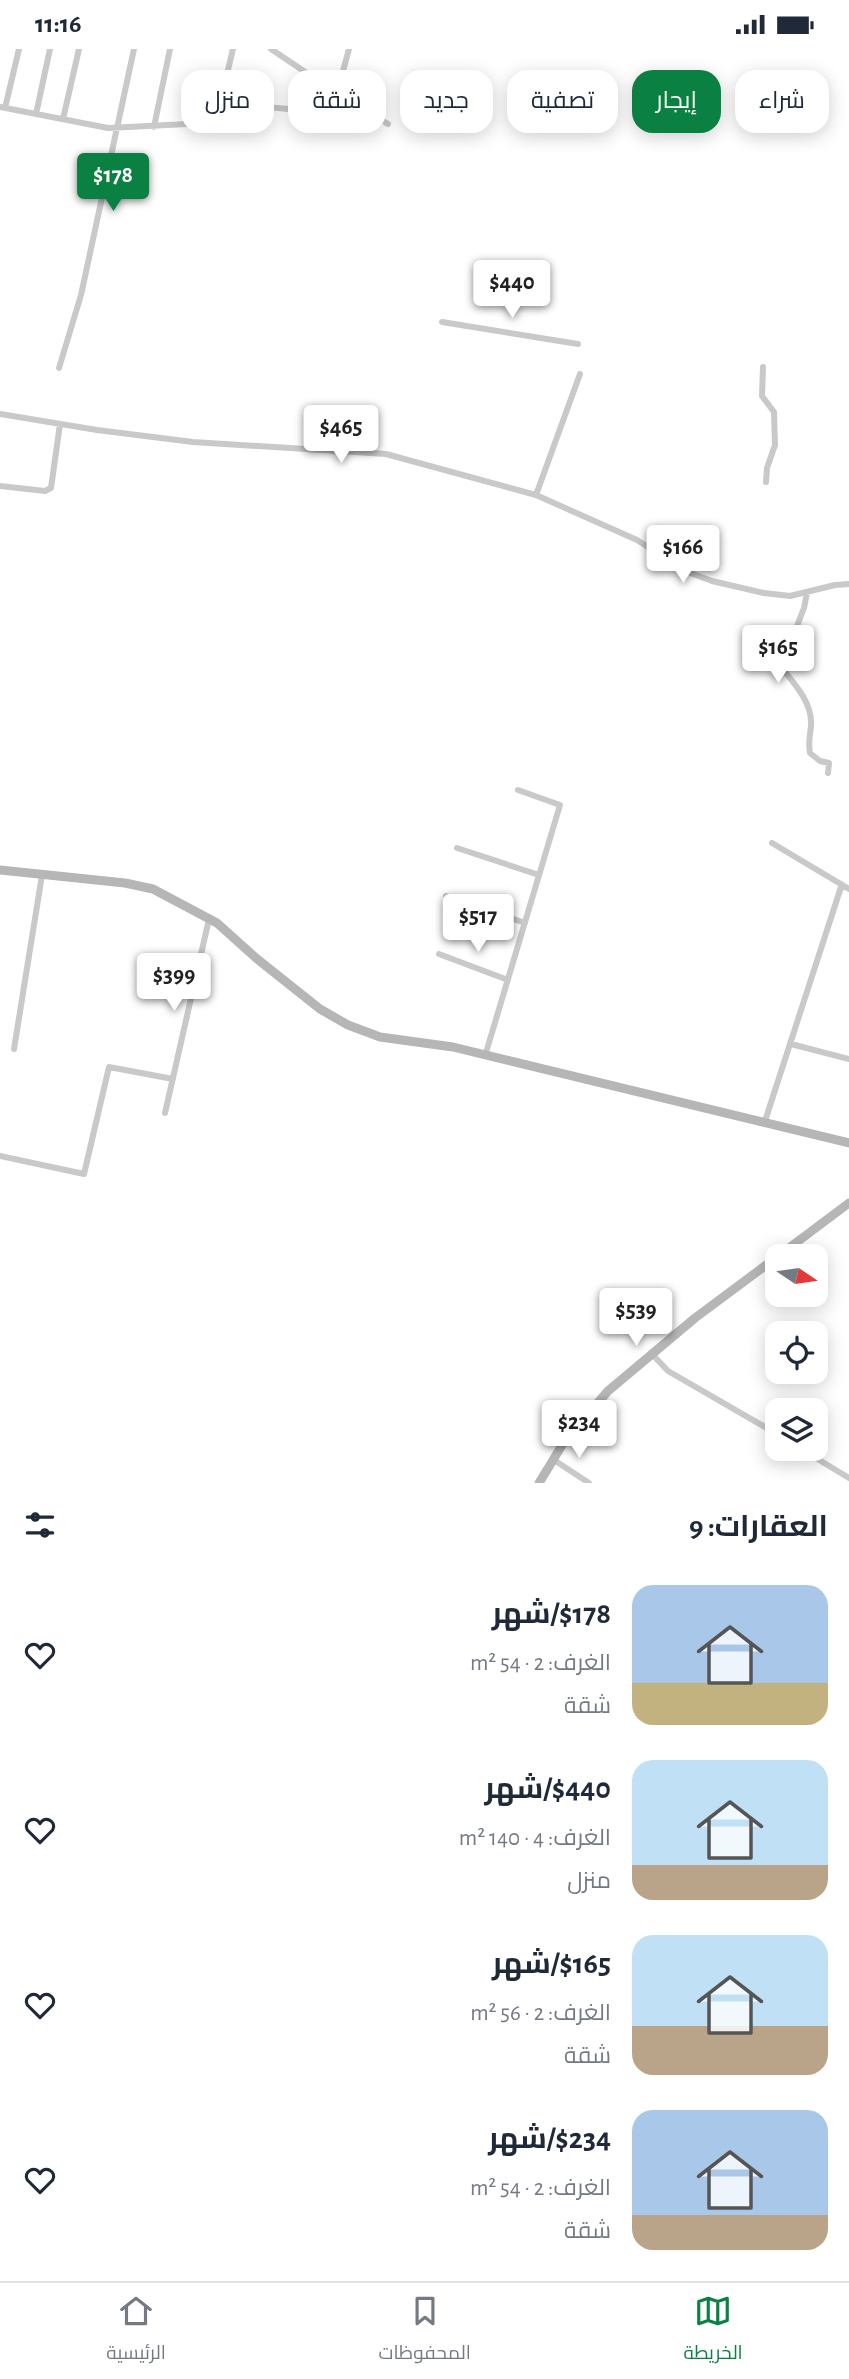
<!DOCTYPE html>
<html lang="ar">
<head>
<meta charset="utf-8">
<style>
  :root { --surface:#fff; --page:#f2f2f3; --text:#1f2937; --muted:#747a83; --line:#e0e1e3; --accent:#0b8043 }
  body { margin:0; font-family:"Alegreya Sans",Cairo,sans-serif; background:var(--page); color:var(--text); direction:rtl; height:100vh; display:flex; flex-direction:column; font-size:26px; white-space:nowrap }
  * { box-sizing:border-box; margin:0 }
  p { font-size:23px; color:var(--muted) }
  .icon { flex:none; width:38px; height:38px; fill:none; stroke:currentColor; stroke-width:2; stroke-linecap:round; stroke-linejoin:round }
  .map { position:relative; height:1434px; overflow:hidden; direction:ltr }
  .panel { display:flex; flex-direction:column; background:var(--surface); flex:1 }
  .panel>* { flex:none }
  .top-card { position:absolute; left:21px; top:21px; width:808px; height:63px; direction:rtl; display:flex; gap:14px }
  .needle { width:46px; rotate:103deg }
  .tools { position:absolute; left:765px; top:1195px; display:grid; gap:14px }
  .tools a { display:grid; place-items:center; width:63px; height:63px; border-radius:14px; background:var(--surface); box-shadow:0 4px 18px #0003; font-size:35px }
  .price { position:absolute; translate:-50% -60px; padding:0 16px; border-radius:7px; background:#fff; color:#222; font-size:23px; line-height:46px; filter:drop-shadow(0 2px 4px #0008) }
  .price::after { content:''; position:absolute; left:50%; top:42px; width:21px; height:16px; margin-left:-10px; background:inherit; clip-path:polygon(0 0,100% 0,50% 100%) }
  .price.active { background:var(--accent); color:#fff }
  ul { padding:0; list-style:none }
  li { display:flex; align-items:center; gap:21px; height:175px; padding:0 21px }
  li span { display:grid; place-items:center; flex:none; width:196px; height:140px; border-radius:21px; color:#555 }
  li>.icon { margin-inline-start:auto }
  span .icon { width:84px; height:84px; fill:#fffc; stroke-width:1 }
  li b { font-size:30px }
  h2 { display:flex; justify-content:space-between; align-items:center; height:84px; padding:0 21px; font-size:30px }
  .chip { padding:0 24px; border-radius:21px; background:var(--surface); box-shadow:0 4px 18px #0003; font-size:24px; line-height:63px }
  .chip.active { background:var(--accent); color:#fff }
  .status { display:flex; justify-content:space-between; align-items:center; height:49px; padding:0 35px; background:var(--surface); direction:ltr }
  .status svg { height:19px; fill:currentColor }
  .tabs { display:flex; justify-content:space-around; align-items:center; height:98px; border-top:2px solid var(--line); background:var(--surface); font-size:19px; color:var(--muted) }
  .tabs a { display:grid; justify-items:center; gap:4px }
  .tabs .active { color:var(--accent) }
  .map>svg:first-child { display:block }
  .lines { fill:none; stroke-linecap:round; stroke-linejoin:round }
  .street { stroke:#c9c9c9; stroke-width:6 }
  .secondary { stroke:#b6b6b6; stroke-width:9 }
</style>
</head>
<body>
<div class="status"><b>11:16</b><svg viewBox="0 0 49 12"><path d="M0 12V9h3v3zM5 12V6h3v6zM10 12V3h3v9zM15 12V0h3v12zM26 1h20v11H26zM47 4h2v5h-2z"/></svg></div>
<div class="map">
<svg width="849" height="1434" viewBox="0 0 849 1434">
  <rect width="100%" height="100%" fill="#fff"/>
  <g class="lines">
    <!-- street -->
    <path class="street" d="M271 0 332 41 388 75
      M332 41 343 22 349 0
      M220 54 289 60 314 29
      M0 58 108 79 207 74 220 54 233 0
      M5 59 19 0
      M36 65 50 0
      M63 70 79 0
      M154 78 170 0
      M442 273 578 295
      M763 318 762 347 774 363 775 396 767 419 766 433
      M59 319 81 246 134 0
      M0 365 97 381 193 393 386 405 536 446 580 325
      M0 437 45 442 51 439 60 375
      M536 446 637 491 685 522 712 532 764 544 790 547 835 536 849 535
      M807 544 804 559 781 618C794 634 813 654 811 677 810 687 808 693 810 704L820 712 829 714 828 724
      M772 794 849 840
      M457 799 539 826
      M446 847 525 874
      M439 905 508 931
      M791 995 849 1010
      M14 1000 42 826
      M485 1007 560 756 518 741
      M165 1064 209 870
      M765 1072 841 838
      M0 1107 84 1125 109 1018 173 1030
      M652 1305 668 1322 777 1385
      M801 1400 849 1429
      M554 1411 589 1434"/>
    <!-- secondary -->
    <path class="secondary" d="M0 821 125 834 153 840 217 874 256 909 320 960 348 976 380 988 453 998 849 1094
      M777 1208 849 1154
      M539 1434 564 1393 608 1342 695 1269 777 1208"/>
  </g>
</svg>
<div class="tools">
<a><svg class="needle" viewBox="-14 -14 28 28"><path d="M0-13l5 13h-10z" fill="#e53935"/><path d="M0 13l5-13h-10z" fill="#747a83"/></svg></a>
<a><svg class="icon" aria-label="locate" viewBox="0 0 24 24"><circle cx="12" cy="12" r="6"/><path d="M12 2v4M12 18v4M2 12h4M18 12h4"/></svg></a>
<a><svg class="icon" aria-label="layers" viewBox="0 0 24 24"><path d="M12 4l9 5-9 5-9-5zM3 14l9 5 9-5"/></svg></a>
</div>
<b class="price active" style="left:113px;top:164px">$178</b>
<b class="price" style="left:512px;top:271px">$440</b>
<b class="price" style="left:341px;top:416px">$465</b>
<b class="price" style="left:683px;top:536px">$166</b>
<b class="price" style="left:778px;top:636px">$165</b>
<b class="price" style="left:478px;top:905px">$517</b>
<b class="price" style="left:174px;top:964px">$399</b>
<b class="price" style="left:636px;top:1299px">$539</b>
<b class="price" style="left:579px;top:1411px">$234</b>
<div class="top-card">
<a class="chip">شراء</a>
<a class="chip active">إيجار</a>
<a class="chip">تصفية</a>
<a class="chip">جديد</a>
<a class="chip">شقة</a>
<a class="chip">منزل</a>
</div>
</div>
<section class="panel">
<h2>العقارات: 9<svg class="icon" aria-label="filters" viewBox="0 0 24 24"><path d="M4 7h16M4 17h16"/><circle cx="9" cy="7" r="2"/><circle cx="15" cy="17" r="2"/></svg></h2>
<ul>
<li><span style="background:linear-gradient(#a9c7e8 70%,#c2b280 0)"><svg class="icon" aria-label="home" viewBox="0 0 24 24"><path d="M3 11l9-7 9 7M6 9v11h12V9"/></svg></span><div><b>$178/شهر</b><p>الغرف: 2 · 54 m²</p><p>شقة</p></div><svg class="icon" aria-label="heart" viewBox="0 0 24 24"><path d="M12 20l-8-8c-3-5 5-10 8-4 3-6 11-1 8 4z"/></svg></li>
<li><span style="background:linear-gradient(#bfe0f5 75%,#b9a48a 0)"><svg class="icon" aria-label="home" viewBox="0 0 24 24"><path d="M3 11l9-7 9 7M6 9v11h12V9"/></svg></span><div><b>$440/شهر</b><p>الغرف: 4 · 140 m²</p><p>منزل</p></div><svg class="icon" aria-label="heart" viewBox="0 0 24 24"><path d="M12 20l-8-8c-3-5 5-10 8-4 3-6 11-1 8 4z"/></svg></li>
<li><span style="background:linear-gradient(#bfe0f5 65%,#b9a48a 0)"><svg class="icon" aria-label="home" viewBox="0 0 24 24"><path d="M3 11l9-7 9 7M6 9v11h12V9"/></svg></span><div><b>$165/شهر</b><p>الغرف: 2 · 56 m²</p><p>شقة</p></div><svg class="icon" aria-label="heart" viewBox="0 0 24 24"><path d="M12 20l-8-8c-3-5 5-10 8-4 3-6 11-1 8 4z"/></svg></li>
<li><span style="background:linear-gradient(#a9c7e8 75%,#b9a48a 0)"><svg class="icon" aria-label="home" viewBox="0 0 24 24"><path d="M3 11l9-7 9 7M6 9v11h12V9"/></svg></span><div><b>$234/شهر</b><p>الغرف: 2 · 54 m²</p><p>شقة</p></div><svg class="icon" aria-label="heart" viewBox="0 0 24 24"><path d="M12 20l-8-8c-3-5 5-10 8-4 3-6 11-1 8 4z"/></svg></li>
</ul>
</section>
<nav class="tabs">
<a class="active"><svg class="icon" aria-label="map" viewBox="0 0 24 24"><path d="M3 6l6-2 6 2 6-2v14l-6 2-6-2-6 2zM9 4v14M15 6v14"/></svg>الخريطة</a>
<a><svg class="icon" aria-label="saved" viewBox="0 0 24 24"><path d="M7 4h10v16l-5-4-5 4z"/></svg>المحفوظات</a>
<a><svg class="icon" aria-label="home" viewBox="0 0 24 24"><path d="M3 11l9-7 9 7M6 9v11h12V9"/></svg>الرئيسية</a>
</nav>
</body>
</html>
